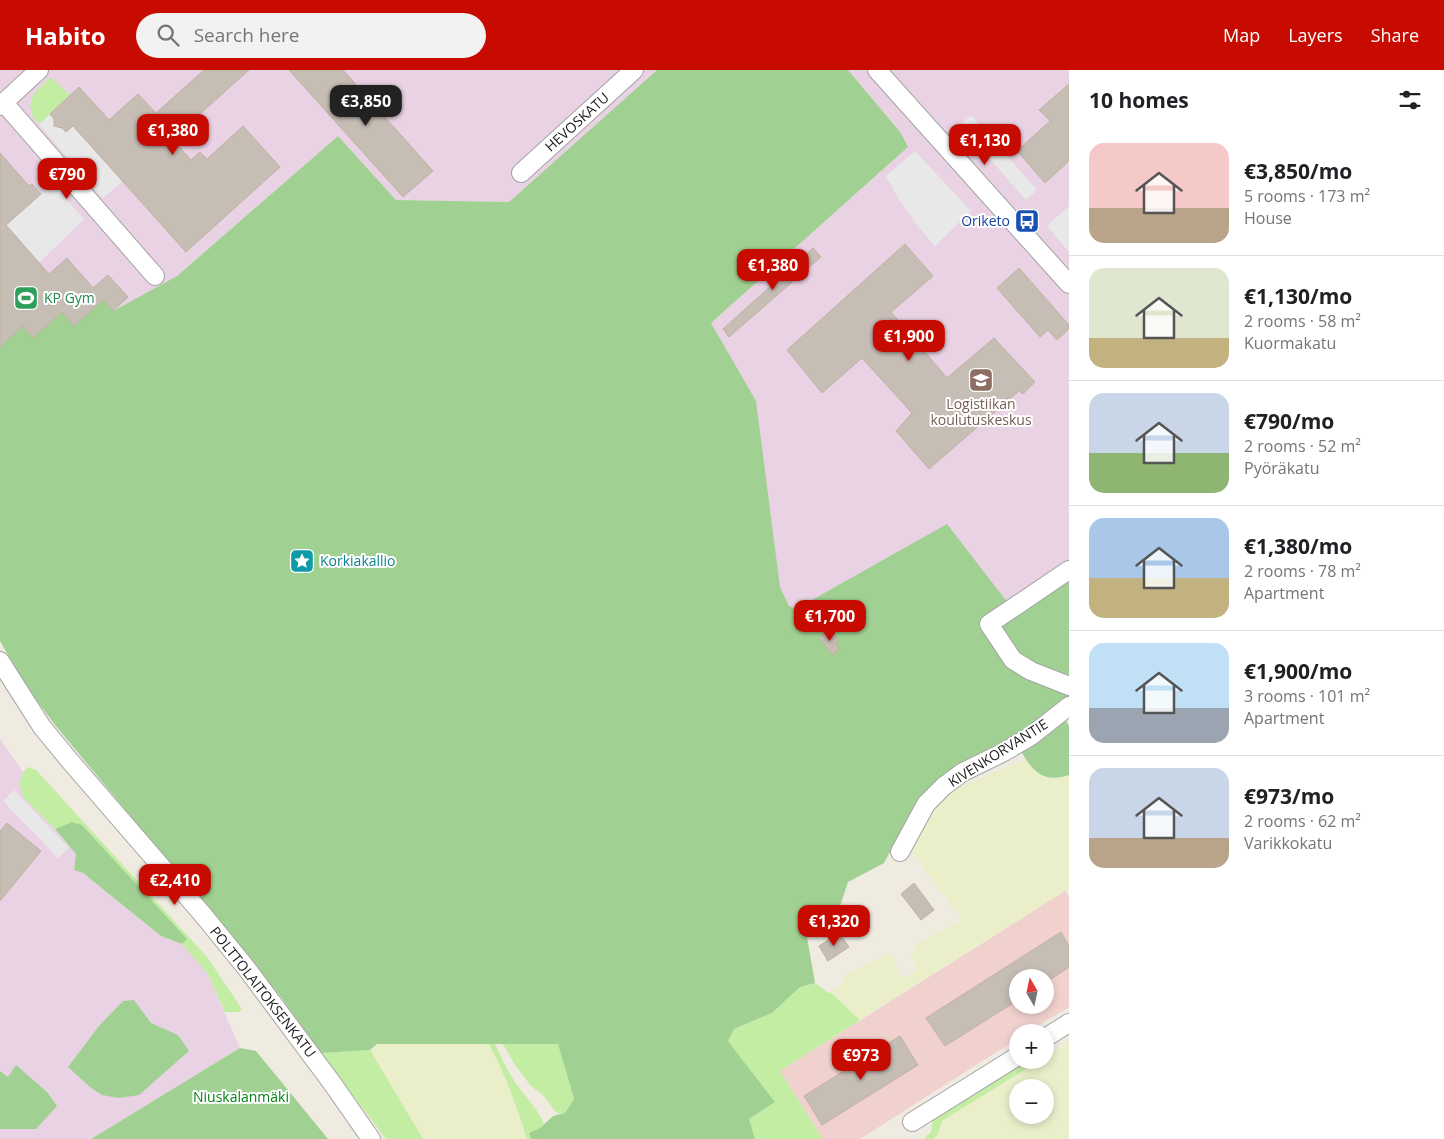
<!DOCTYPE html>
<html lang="en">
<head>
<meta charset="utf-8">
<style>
  :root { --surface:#fff; --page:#f2f2f2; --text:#202124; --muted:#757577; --line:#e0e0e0; --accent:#c80b00 }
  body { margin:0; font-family:"Open Sans",sans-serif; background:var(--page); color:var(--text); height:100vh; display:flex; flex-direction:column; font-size:19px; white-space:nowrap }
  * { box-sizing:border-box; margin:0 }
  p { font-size:16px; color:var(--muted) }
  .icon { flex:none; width:28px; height:28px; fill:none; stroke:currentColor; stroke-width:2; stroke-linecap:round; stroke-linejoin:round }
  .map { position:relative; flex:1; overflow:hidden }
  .sheet { display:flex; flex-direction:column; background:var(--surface); width:375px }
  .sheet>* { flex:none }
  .needle { width:32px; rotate:351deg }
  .controls { position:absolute; left:1009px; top:899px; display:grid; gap:10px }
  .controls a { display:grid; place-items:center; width:45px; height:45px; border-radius:50%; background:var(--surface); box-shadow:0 2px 8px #0003; font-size:25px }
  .price { position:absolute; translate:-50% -42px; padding:0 11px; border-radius:10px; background:var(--accent); color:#fff; font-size:16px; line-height:32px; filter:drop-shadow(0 1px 2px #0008) }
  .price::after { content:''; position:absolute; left:50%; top:30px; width:15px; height:11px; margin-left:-8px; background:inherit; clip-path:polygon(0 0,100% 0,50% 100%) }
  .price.on { background:#222; color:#fff }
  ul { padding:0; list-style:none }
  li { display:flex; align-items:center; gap:15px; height:125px; padding:0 20px }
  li+li { border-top:1px solid var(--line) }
  li span { display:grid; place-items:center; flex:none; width:140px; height:100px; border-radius:15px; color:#555 }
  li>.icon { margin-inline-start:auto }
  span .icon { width:60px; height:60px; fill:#fffc; stroke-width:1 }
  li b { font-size:21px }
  h2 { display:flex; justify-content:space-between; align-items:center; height:60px; padding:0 20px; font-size:21px }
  header { display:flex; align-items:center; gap:30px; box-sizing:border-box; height:70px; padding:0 25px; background:var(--accent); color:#fff }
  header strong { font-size:24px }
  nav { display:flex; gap:28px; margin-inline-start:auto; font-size:18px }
  .search { width:350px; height:45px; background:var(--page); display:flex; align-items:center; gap:12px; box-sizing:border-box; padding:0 18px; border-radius:28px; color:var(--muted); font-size:19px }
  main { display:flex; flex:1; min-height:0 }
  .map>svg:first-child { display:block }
  .commercial { fill:#f1d1ce; fill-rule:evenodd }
  .industrial { fill:#e8d2e3 }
  .farmland { fill:#eaefca; fill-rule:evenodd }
  .grass { fill:#c3eda2 }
  .forest { fill:#a1d192 }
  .parking { fill:#e8e8e8 }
  .building { fill:#c6bdb4; stroke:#c1b2a2 }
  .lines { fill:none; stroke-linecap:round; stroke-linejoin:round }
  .minor-casing { stroke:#a3a3a3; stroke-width:20 }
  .minor { stroke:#fff; stroke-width:18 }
  .labels { text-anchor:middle; stroke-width:4; stroke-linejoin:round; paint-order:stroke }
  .street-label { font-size:14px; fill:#1c1c1c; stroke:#fff }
  .transit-label { font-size:14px; fill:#164399; stroke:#fff; text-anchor:end }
  .leisure-label { font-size:14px; fill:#27864d; stroke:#fff; text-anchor:start }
  .education-label { font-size:14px; fill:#785e54; stroke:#fff }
  .culture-label { font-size:14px; fill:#0d838f; stroke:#fff; text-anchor:start }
  .park-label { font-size:14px; fill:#038115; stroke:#fff }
</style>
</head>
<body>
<header>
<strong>Habito</strong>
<div class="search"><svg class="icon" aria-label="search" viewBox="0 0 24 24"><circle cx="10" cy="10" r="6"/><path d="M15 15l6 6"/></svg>Search here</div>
<nav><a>Map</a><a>Layers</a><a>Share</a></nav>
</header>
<main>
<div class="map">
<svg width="1069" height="1069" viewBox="0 0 1069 1069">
  <rect width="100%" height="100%" fill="#efebe1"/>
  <!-- commercial -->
  <path class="commercial" d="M1065 821 1069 827V937L1028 962H1018L1017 969 860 1069H823L780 1001ZM1018 908H1045V935H1018Z"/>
  <!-- industrial -->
  <path class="industrial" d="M0 0H657L509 132 396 130 338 66 177 206 113 241 103 230 74 256 0 276Z
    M848 0H1069V498L1011 537 796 540 789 536 780 517 711 253 908 77 901 63Z
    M0 669 23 702 19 714 24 728 55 759 76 784 74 800 83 803 161 866 182 874 207 903 240 978 91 1069H0Z"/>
  <!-- farmland -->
  <path class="farmland" d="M1027 689 1035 702 1052 709 1069 705V818L860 950 830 922 840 916 845 906 888 883H893L899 905 903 907 908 906 915 902 916 895 911 888 913 881 919 872 962 850 906 774 950 721Z
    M1069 972V1069H933L937 1065 942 1051 1040 990H1045V987ZM1018 1018H1045V1045H1018Z
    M377 974H489L498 992 521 1049 527 1069H423L370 980Z"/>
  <!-- grass -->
  <path class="grass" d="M51 7 70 25 50 44 42 53 36 51C22 31 37 20 51 7Z
    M28 697 36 700 207 887 242 939 239 942H225L207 903 182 874 186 869 82 755 72 752 55 759 24 728 19 714 23 702Z
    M815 913 828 923 830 922 860 950 780 1001 823 1069H755L749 1049 775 1032 728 971 734 959 772 943 800 917Z
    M558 973 574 1029 565 1043 560 1044 555 1041 544 1026 531 1016 515 995 503 974Z
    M489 974H495C501 987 507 1000 515 1012 526 1028 536 1036 544 1054L540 1058 529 1063 531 1069H527C517 1037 505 1004 489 974Z
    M370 980 423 1069H386L321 983Z
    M1023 990H1040L942 1051 937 1065 933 1069H924L931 1062 933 1048Z"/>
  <!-- forest -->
  <path class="forest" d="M657 0H848L901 63 908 77 711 253 756 331 780 517 789 536 796 539 947 454 1011 537 1069 498V643L1064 647 1069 656V705C1035 716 1029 692 1012 667L957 694 916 733 884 793 848 812 838 842 807 867 815 913 800 917 772 943 734 959 728 971 775 1032 749 1049 755 1069H531L529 1063 540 1058 553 1046 565 1043 574 1029 558 974H377L370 980 321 983 281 927 55 655 26 616 0 571V276L23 256 33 268 62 242 74 256 103 230 113 241 177 206 338 66 396 130 509 132Z
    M72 752 82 755 187 869 182 874 161 866 83 803 74 800 76 784 55 759Z
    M134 930 151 953 178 965 189 981 139 1025 119 1028 102 1025 90 1017 68 997 99 956 123 931Z
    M240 978 256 981 328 1069H91Z
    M16 995 47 1022 57 1036 36 1059H0V1001L8 1007Z"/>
  <!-- parking -->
  <path class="parking" d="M50 44 56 50 54 54 56 56 60 55 66 62 73 56 123 111 103 128 39 55Z
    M971 45 1037 120 1026 130 960 55Z
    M915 81 971 141 935 176 916 154 896 125 892 116 885 107Z
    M53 114 84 149 39 193 6 155Z
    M1069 136V182L1047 156Z
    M14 720 69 778 58 788 3 731Z"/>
  <!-- building -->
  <path class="building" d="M204 0H249L172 69 191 90 200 82 207 89 243 56 280 97 186 182 73 56 66 62 62 58 54 56V49L50 44 79 17 109 50 138 24 156 43Z
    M289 0H343L433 101 403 127Z
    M1069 14V91L1045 113 1017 81 1050 51 1039 40Z
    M0 83 29 116 32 114 41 124 6 155 49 204 67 188 93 218 108 205 128 227 113 241 103 230 74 256 62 242 33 268 23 256 0 277Z
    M905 174 933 206 891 242 947 308 994 268 1035 312 1023 324 1019 321 929 399 896 361 912 343 862 288 822 323 787 280Z
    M813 178 821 187 729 267 723 259Z
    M1019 198 1069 255V259L1057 270 1048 260 1040 267 997 218Z
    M830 560 839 571 836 573 840 579 832 585 819 568Z
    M7 753 41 781 0 831V761Z
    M914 813 934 840 921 850 901 824Z
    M1061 862 1069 876V897L1045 913V908H1018V930L945 976 926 948Z
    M839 863 849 877 828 891 819 876Z
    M900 966 918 995 822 1055 804 1026Z"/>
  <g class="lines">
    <defs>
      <path id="minor" d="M877 0 1069 214
        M4 33 155 206
        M0 36 39 0
        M521 103 634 0
        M1069 500 989 554 1013 590 1031 601 1069 616
        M0 591 42 657 70 691 204 846 247 899 332 1013 371 1069
        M900 782 926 734 944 716 963 702 1004 682 1031 666 1069 636
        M1045 968 1069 953
        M912 1052 1018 986"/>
    </defs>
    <!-- minor casing -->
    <use href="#minor" class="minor-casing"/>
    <!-- minor -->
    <use href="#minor" class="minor"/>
  </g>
  <!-- icons -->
  <defs>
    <symbol id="bus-square" viewBox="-11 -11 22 22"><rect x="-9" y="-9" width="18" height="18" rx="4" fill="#1a4fb4" stroke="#fff"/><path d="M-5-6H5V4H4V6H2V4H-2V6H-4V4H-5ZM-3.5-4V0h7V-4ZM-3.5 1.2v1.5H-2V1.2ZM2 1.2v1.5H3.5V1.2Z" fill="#fff"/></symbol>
    <symbol id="stadium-square" viewBox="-11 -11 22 22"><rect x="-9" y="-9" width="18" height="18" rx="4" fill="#2e9e5b" stroke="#fff"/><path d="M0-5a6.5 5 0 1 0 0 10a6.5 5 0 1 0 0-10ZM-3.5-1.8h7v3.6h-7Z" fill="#fff"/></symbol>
    <symbol id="school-square" viewBox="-11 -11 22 22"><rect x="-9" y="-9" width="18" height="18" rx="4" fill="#8d6e63" stroke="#fff"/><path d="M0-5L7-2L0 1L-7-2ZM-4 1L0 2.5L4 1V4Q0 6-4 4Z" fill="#fff"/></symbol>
    <symbol id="sight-square" viewBox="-11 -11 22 22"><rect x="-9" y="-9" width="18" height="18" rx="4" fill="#0f9aa8" stroke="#fff"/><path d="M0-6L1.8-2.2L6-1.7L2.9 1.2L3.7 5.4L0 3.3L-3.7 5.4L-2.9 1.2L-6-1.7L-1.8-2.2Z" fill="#fff"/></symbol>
  </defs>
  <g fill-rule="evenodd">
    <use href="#bus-square" x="1013" y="137" width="28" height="28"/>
    <use href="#stadium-square" x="12" y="214" width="28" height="28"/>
    <use href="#school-square" x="967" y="296" width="28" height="28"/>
    <use href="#sight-square" x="288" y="477" width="28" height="28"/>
  </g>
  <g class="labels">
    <!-- street labels -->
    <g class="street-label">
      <text transform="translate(577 52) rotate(-42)" y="5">HEVOSKATU</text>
      <text transform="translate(998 683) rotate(-32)" y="5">KIVENKORVANTIE</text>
      <text transform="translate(263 922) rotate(52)" y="5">POLTTOLAITOKSENKATU</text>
    </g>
    <!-- transit labels -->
    <g class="transit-label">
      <text x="1010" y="156">Oriketo</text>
    </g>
    <!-- leisure labels -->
    <g class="leisure-label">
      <text x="44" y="233">KP Gym</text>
    </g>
    <!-- education labels -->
    <g class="education-label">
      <text x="981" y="339">Logistiikan<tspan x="981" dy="16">koulutuskeskus</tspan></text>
    </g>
    <!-- culture labels -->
    <g class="culture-label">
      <text x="320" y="496">Korkiakallio</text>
    </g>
    <!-- park labels -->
    <g class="park-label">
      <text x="241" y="1032">Niuskalanmäki</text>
    </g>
  </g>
</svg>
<div class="controls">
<a><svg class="needle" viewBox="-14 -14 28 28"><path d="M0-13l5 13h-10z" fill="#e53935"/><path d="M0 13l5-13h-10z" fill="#757577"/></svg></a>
<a>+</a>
<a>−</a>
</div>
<b class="price on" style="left:366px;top:57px">€3,850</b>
<b class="price" style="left:173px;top:86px">€1,380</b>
<b class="price" style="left:985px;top:96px">€1,130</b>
<b class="price" style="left:67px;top:130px">€790</b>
<b class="price" style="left:773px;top:221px">€1,380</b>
<b class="price" style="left:909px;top:292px">€1,900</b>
<b class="price" style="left:830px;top:572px">€1,700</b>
<b class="price" style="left:175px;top:836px">€2,410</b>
<b class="price" style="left:834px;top:877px">€1,320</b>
<b class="price" style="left:861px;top:1011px">€973</b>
</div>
<section class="sheet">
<h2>10 homes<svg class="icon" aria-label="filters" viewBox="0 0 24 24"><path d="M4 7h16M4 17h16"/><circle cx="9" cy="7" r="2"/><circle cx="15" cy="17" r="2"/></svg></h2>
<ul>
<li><span style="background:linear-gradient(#f6c9c9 65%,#b9a48a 0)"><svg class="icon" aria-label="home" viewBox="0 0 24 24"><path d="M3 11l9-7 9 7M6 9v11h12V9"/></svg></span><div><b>€3,850/mo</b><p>5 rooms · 173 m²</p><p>House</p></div></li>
<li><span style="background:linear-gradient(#dfe7d0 70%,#c2b280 0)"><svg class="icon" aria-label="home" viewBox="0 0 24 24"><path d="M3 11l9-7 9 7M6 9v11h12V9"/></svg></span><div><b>€1,130/mo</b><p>2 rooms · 58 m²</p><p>Kuormakatu</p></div></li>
<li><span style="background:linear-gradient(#c9d6e8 60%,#8fb573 0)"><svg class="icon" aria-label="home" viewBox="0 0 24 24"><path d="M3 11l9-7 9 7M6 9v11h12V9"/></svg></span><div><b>€790/mo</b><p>2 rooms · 52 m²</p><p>Pyöräkatu</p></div></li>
<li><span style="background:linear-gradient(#a9c7e8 60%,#c2b280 0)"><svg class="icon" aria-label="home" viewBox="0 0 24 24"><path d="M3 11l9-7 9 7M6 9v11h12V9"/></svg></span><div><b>€1,380/mo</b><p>2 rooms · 78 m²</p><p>Apartment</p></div></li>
<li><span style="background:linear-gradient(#bfe0f5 65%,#9aa5b1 0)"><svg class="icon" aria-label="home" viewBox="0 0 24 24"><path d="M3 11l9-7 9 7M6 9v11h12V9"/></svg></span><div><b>€1,900/mo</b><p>3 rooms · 101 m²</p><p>Apartment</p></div></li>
<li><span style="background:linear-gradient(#c9d6e8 70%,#b9a48a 0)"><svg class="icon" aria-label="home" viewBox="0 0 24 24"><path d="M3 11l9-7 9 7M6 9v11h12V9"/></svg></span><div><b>€973/mo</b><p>2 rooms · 62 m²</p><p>Varikkokatu</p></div></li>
</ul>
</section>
</main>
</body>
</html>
